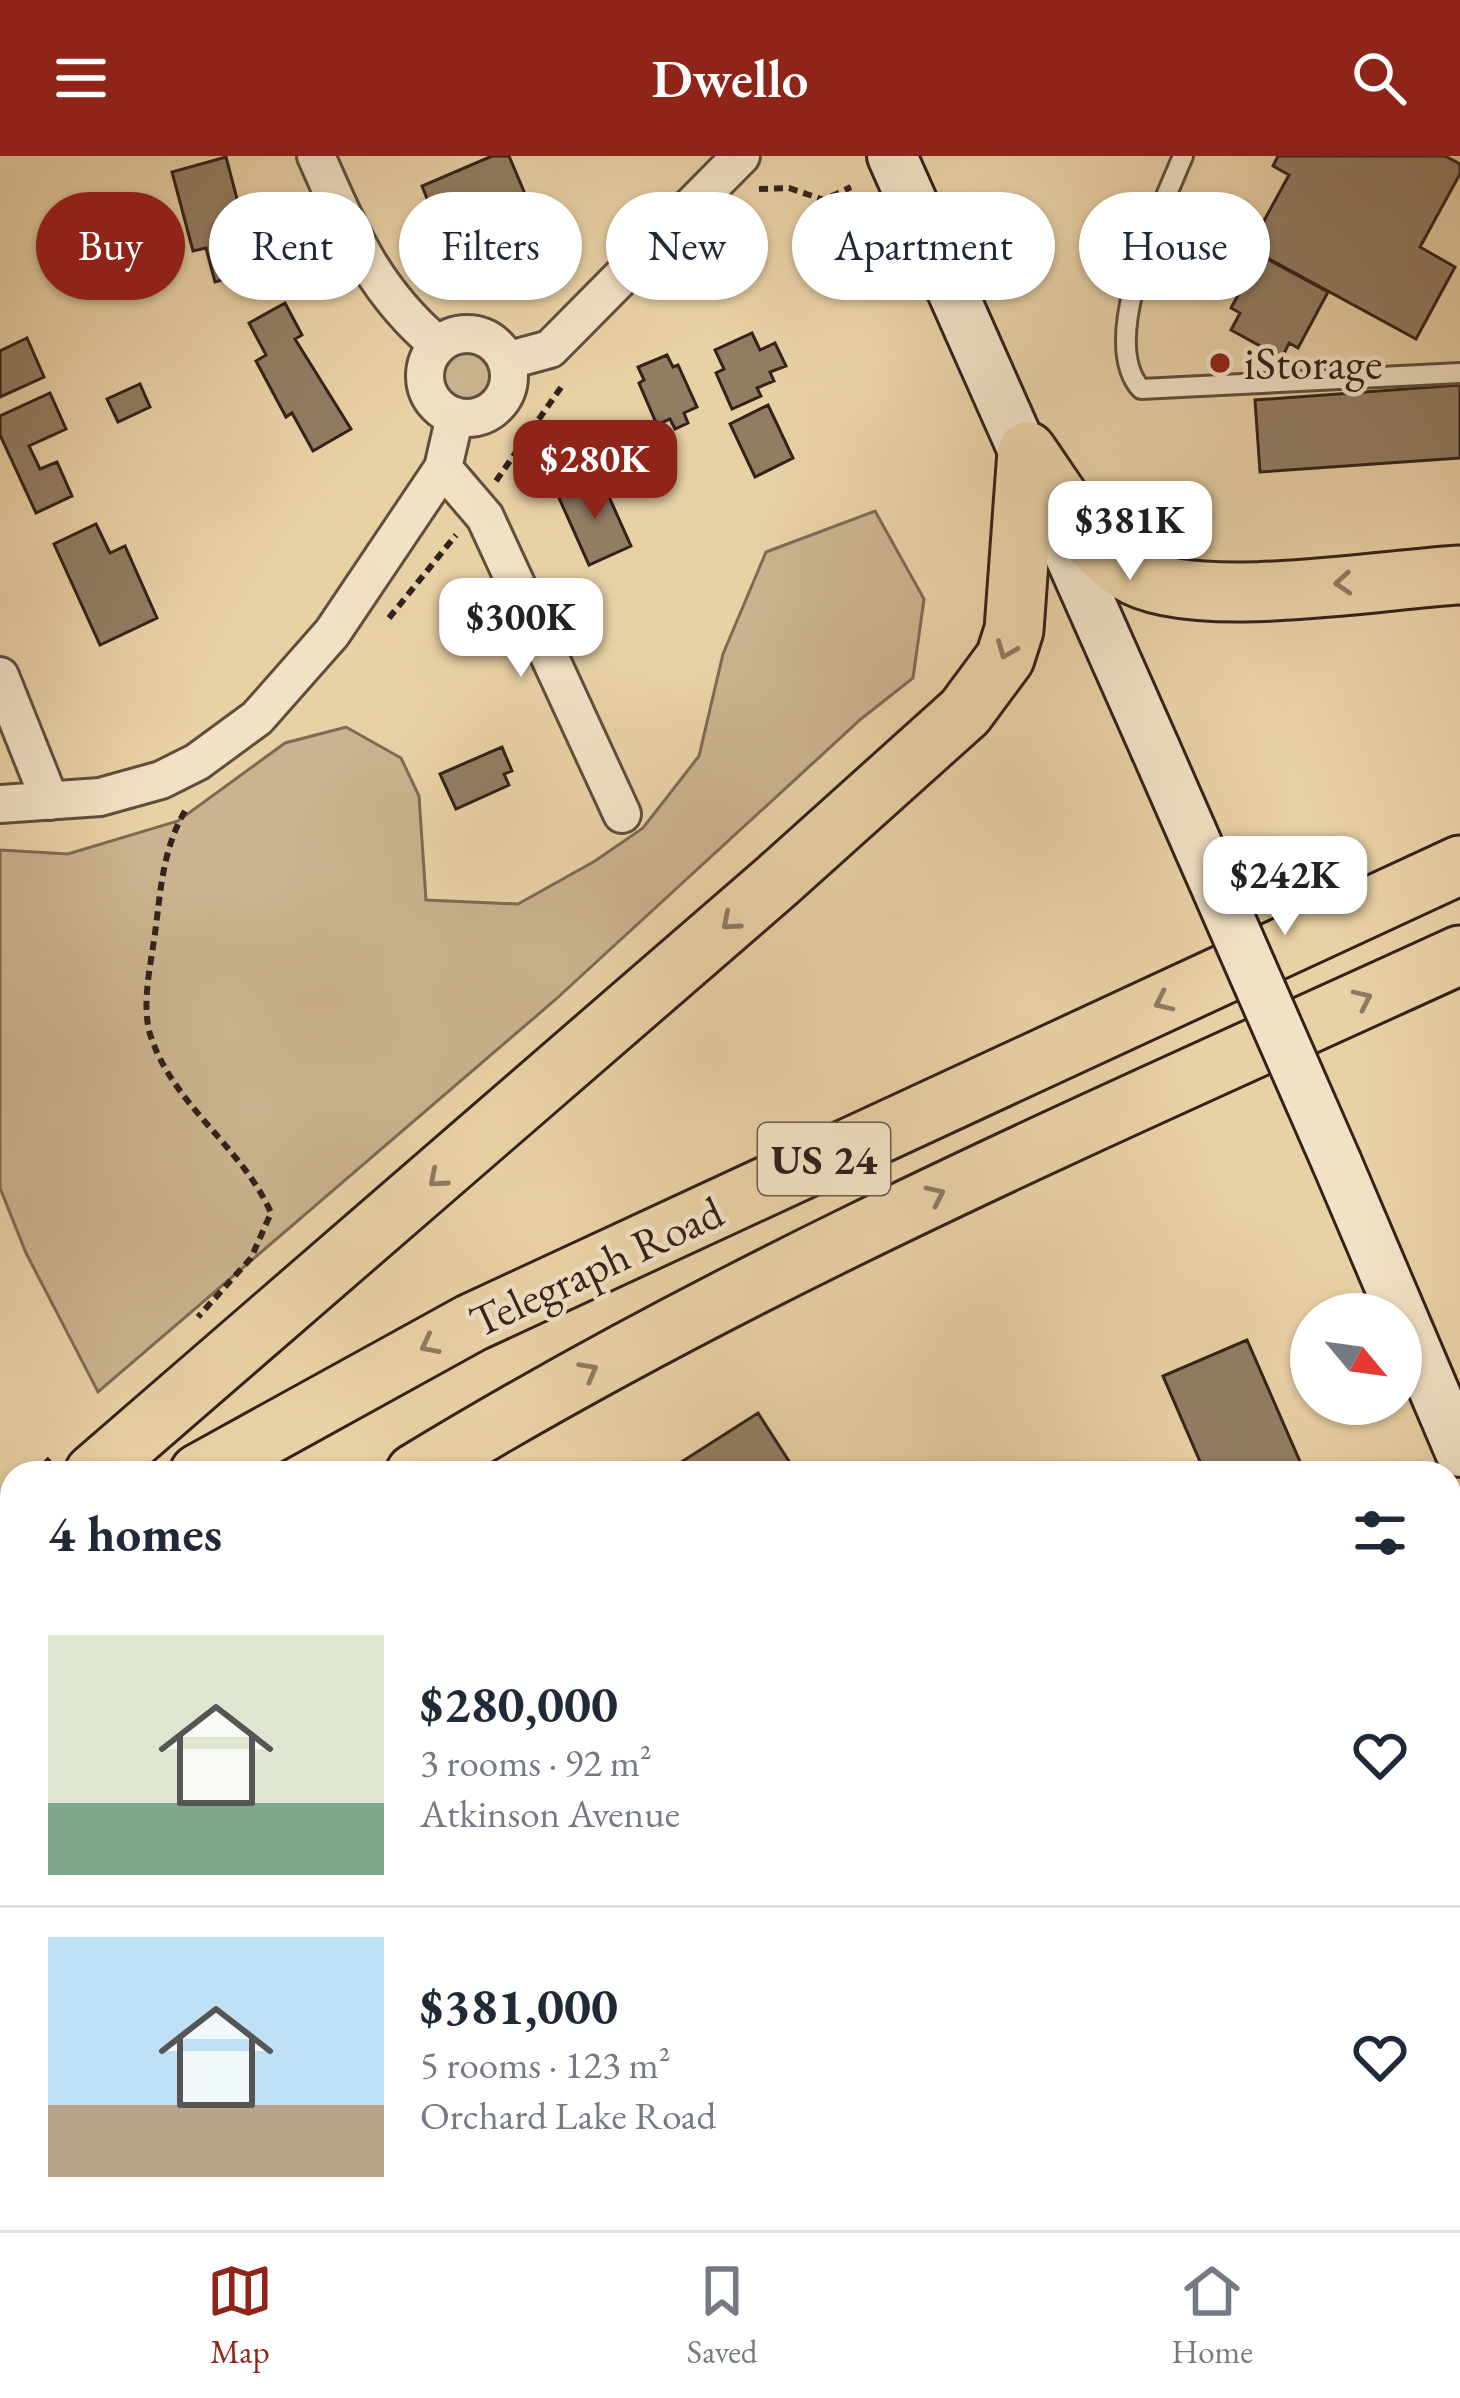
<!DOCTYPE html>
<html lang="en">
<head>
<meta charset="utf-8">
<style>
  :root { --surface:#fff; --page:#f2f2f3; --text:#1f2937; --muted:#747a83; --line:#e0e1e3; --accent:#8f2418 }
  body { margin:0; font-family:"EB Garamond",serif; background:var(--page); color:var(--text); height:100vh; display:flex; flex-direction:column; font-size:45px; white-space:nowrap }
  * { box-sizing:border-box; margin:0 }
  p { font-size:39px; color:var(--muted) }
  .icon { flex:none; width:66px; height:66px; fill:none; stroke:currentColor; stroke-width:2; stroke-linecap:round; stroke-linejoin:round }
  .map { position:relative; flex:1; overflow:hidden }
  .details { position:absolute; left:0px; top:1305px; width:1461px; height:771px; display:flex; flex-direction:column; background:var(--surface); border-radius:36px 36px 0 0; box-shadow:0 3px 9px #0004 }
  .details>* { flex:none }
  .banner { position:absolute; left:36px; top:36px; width:1389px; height:108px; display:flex; gap:24px }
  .needle { width:78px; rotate:119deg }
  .buttons { position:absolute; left:1290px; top:1137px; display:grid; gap:24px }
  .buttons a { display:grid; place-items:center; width:132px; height:132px; border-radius:50%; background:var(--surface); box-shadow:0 3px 9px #0004; font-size:60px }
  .price { position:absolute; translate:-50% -102px; padding:0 27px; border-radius:24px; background:#fff; color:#222; font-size:39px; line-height:78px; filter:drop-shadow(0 3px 6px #0008) }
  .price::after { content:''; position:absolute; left:50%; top:72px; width:36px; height:27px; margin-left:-18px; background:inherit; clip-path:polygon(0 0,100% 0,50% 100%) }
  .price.on { background:var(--accent); color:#fff }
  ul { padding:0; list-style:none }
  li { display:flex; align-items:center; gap:36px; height:300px; padding:0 48px }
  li+li { border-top:3px solid var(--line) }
  li span { display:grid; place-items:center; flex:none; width:336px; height:240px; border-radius:0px; color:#555 }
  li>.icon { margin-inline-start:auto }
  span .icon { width:144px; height:144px; fill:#fffc; stroke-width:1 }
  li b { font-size:51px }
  h2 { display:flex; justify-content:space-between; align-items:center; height:144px; padding:0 48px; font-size:51px }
  .chip { padding:0 42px; border-radius:54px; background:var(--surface); box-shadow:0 3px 9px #0004; font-size:42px; line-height:108px }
  .chip.on { background:var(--accent); color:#fff }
  header { display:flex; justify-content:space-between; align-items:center; height:156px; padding:0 48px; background:var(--accent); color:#fff; font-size:54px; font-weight:600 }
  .tab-bar { display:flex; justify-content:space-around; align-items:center; height:168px; border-top:3px solid var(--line); background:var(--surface); font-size:33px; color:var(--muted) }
  .tab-bar a { display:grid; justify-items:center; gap:6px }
  .tab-bar .on { color:var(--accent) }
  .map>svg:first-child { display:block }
  .green { fill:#cab38e; stroke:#7e6a54; stroke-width:3 }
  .building { fill:#927d63; stroke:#33221a; stroke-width:3 }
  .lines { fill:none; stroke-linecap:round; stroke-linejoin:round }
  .service-casing { stroke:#604e3d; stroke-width:24 }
  .minor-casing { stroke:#604e3d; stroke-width:42 }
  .secondary-casing { stroke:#33221a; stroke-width:54 }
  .primary-casing { stroke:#33221a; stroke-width:60 }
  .trunk-casing { stroke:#33221a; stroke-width:63 }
  .path { stroke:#33221a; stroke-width:6; stroke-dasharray:9 6; stroke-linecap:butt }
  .service { stroke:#f1e1c5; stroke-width:18 }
  .minor { stroke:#f1e1c5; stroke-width:36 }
  .secondary { stroke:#f1e1c5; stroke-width:48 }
  .primary { stroke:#e9d1a6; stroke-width:54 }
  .trunk { stroke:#e9d1a6; stroke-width:57 }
  .secondary-bridge-casing { stroke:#33221a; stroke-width:54; stroke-linecap:butt }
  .secondary-bridge { stroke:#f1e1c5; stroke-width:48 }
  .oneway { stroke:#8e7a60 }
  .poi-dot { fill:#8f2418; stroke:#f1e1c5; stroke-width:4.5 }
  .labels { text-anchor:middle; stroke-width:9; stroke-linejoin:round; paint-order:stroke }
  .shield { fill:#f1e1c5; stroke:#6c5b4d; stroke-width:3 }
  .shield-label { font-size:42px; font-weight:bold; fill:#33221a }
  .poi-label { font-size:45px; fill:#33221a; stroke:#f1e1c5; text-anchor:start }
  .street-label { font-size:45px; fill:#33221a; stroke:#f1e1c5 }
</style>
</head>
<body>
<header><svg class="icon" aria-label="menu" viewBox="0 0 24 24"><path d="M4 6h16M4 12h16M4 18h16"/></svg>Dwello<svg class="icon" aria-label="search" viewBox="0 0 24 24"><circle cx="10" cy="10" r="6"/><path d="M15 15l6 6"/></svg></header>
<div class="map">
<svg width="1460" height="2074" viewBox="0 0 1460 2074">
  <rect width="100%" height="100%" fill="#e9d1a6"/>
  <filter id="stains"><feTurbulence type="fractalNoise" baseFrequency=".00167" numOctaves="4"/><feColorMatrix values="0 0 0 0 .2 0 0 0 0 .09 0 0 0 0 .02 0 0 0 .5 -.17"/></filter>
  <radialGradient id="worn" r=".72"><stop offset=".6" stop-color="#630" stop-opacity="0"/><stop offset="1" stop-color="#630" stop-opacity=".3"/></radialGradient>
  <!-- green -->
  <path class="green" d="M440 218a26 26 0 1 1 52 0a26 26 0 1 1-52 0Z
    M875 355 924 443 913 522 861 563 555 844 98 1236 26 1097 0 1032V694L68 698 178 665 285 587 346 571 401 602 419 640 426 744 518 748 595 705 643 672 699 600 723 498 766 396Z"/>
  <!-- building -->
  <path class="building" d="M492 0H509L525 38 458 67 452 52 434 60 422 30Z
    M1278 0H1445L1460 8V18L1420 91 1455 111 1416 183 1249 92 1289 19 1273 10Z
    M226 1 256 115 215 126 206 92 193 95 172 16Z
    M1260 99 1328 136 1298 192 1289 187 1282 202 1231 174 1240 157 1231 152Z
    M285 147 302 179 295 183 351 273 313 295 292 257 286 261 256 205 266 199 249 167Z
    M752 177 760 194 775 187 786 210 770 216 774 225 757 232 761 240 732 253 716 217 724 213 715 194Z
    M27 182 44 221 0 241V195Z
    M667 199 673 211 678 209 697 251 684 257 688 267 675 273 670 263 657 269 639 227 644 224 638 211Z
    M140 228 150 251 118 266 107 243Z
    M1460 229V302L1260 316 1255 244Z
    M50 237 66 273 29 290 40 313 57 306 72 340 36 357 0 279V260Z
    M768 249 793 302 755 321 730 268Z
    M601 323 631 390 589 409 559 342Z
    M96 368 110 397 125 390 157 462 100 489 54 388Z
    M502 591 512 615 504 618 509 629 456 653 440 618Z
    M1247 1184 1305 1317H1205L1163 1220Z
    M758 1257 794 1313 787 1317H652L669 1307 672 1312Z
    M1449 1827 1460 1850V1931L1449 1936Z
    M1075 2064H1116L1122 2074H1076L1071 2066Z"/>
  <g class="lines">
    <defs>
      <path id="service" d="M1183 0C1161 53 1097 185 1141 233L1460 217
        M1449 1673 1460 1698
        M30 2064 34 2074
        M529 2074 534 2064"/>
      <path id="minor" d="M316 0C350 76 373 134 438 189
        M425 220a42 42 0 1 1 84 0a42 42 0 1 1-84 0Z
        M506 205 550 193 741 0
        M443 312 485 361 622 658
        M0 520 50 645
        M0 648 100 641 161 624 197 606 257 562 332 477 443 312 455 260
        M1449 2022 1460 2017
        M411 2074 414 2064
        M1338 2074 1360 2064"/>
      <path id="secondary" d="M892 0 1155 592
        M1337 1007 1460 1296"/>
      <path id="primary" d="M1449 1441 1460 1436
        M0 2036 12 2030"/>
      <path id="trunk" d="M1027 295C1056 336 1085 388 1128 416 1190 457 1382 423 1460 419
        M94 1317 777 725 965 556 1005 502 1014 474 1027 295
        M199 1317 471 1167 1460 709
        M415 1317C748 1114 1106 961 1460 799
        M0 1390 12 1381
        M0 1448 12 1439
        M0 1624 12 1613"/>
    </defs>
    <!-- service casing -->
    <use href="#service" class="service-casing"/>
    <!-- minor casing -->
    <use href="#minor" class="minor-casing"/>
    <!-- secondary casing -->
    <use href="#secondary" class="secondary-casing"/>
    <!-- primary casing -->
    <use href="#primary" class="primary-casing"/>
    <!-- trunk casing -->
    <use href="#trunk" class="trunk-casing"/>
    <!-- path -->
    <path class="path" d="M759 33 789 32 824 44 851 31
      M496 325 564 227
      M389 462 456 379
      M185 655C164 691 161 729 156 770 152 803 140 850 151 881 174 950 243 992 271 1057L251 1102 198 1161
      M35 1317 50 1303"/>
    <!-- service -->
    <use href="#service" class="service"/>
    <!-- minor -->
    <use href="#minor" class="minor"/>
    <!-- secondary -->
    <use href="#secondary" class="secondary"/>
    <!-- primary -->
    <use href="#primary" class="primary"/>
    <!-- trunk -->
    <use href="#trunk" class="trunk"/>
    <defs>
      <path id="secondary-bridge" d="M1155 592 1337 1007"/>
    </defs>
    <!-- secondary-bridge casing -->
    <use href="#secondary-bridge" class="secondary-bridge-casing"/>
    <!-- secondary-bridge -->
    <use href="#secondary-bridge" class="secondary-bridge"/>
  </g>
  <!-- one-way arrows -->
  <defs><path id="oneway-chevron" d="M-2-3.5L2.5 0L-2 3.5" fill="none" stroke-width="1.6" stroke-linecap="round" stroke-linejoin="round" transform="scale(3)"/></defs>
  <g class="oneway">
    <use href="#oneway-chevron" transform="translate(1343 427) rotate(176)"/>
    <use href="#oneway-chevron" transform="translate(1006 494) rotate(112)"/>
    <use href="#oneway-chevron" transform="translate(730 766) rotate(139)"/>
    <use href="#oneway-chevron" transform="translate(1363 843) rotate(-25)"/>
    <use href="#oneway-chevron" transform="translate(1163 846) rotate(155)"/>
    <use href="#oneway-chevron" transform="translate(437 1023) rotate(139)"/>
    <use href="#oneway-chevron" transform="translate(936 1039) rotate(-25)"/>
    <use href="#oneway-chevron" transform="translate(429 1189) rotate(153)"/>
    <use href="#oneway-chevron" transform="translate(589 1215) rotate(-29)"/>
  </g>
  <!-- markers -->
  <circle class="poi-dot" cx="1220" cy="207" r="12"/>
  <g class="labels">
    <!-- shield labels -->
    <rect class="shield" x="758" y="967" width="132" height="72" rx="9"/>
    <g class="shield-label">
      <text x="824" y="1018">US 24</text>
    </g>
    <!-- poi labels -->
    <g class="poi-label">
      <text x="1244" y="223">iStorage</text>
    </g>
    <!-- street labels -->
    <g class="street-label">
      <text transform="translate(596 1110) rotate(-25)" y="16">Telegraph Road</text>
    </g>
  </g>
  <rect width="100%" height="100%" filter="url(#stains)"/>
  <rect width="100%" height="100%" fill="url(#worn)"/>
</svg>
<div class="buttons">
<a><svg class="needle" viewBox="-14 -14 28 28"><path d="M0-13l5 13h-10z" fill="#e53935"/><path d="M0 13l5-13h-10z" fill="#747a83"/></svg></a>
</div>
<b class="price on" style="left:595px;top:366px">$280K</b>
<b class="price" style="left:1130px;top:427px">$381K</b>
<b class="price" style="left:521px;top:524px">$300K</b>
<b class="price" style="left:1285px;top:782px">$242K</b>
<div class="banner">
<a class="chip on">Buy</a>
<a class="chip">Rent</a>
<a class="chip">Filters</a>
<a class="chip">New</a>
<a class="chip">Apartment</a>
<a class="chip">House</a>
</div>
<section class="details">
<h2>4 homes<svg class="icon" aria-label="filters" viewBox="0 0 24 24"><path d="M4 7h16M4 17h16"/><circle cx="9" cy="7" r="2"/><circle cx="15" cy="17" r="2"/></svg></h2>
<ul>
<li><span style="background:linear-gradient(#dfe7d0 70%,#7fa58c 0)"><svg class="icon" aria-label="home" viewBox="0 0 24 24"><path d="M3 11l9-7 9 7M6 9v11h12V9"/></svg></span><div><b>$280,000</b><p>3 rooms · 92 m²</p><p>Atkinson Avenue</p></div><svg class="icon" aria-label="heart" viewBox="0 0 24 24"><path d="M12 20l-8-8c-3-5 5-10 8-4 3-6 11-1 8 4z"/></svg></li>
<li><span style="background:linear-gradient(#bfe0f5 70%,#b9a48a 0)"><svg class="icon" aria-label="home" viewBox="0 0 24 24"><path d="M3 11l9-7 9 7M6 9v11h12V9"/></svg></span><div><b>$381,000</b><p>5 rooms · 123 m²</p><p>Orchard Lake Road</p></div><svg class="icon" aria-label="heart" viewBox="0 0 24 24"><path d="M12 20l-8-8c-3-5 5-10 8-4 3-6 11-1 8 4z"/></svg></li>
</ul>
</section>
</div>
<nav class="tab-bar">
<a class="on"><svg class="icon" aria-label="map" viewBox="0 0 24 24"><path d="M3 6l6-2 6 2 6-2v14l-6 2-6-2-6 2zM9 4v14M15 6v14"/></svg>Map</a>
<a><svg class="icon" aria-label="saved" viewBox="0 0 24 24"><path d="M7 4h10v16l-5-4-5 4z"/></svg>Saved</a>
<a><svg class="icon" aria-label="home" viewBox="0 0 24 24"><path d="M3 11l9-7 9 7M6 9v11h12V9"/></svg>Home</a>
</nav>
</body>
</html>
